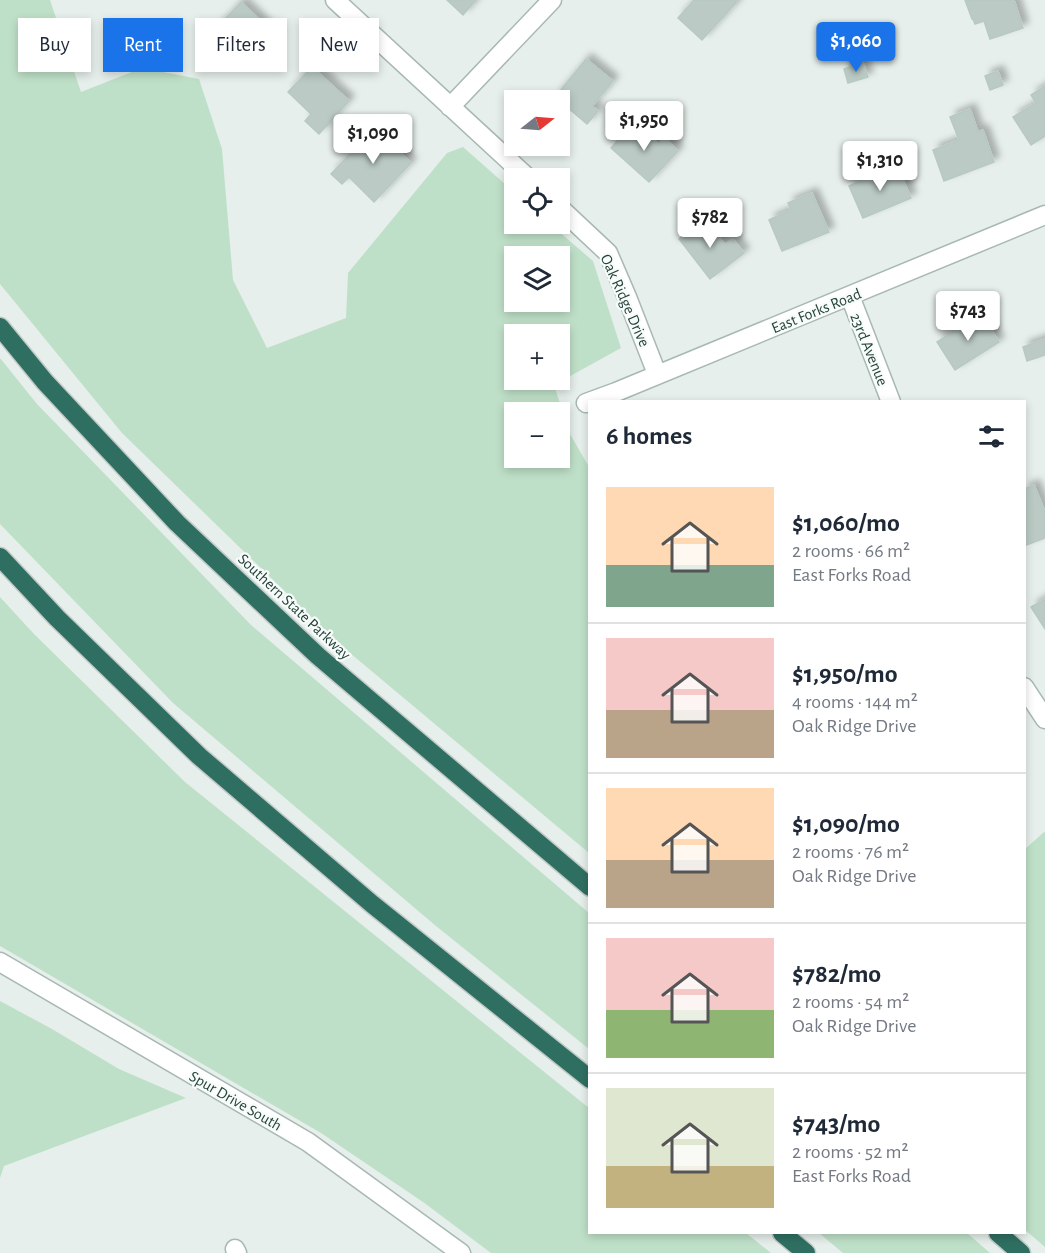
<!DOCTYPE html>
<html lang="en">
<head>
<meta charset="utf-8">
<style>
  :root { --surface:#fff; --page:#f6f6f7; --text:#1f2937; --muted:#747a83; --line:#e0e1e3; --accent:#1a73e8 }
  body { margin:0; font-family:"Alegreya Sans",sans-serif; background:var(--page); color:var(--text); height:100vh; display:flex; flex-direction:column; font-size:22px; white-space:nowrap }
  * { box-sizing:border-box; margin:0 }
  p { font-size:20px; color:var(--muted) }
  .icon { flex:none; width:33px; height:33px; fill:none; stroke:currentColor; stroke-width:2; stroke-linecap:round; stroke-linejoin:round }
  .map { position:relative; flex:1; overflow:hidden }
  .side { position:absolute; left:588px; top:400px; width:438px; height:834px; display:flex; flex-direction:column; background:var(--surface); border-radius:0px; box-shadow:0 3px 9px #0003 }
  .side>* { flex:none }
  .guide { position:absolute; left:18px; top:18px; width:480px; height:54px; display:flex; gap:12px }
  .needle { width:39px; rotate:73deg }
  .fabs { position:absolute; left:504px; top:90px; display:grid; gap:12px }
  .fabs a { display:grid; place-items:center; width:66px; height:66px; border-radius:0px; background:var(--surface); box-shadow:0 3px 9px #0003; font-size:30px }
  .price { position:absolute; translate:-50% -51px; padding:0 14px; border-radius:6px; background:#fff; color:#222; font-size:20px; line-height:39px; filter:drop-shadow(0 2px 3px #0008) }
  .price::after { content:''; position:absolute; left:50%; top:36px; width:18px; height:14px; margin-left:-9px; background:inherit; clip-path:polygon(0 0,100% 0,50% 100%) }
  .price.active { background:var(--accent); color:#fff }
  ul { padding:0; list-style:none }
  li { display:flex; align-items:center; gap:18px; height:150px; padding:0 18px }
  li+li { border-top:2px solid var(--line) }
  li span { display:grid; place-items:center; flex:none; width:168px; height:120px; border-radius:0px; color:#555 }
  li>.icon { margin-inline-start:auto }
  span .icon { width:72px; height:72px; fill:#fffc; stroke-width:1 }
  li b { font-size:26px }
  h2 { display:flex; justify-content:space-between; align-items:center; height:72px; padding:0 18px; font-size:26px }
  .chip { padding:0 21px; border-radius:0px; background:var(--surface); box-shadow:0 3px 9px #0003; font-size:21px; line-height:54px }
  .chip.active { background:var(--accent); color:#fff }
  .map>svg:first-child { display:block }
  .green { fill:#bfe0c8; fill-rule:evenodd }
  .building { fill:#bbcac4; stroke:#b8c9c2; stroke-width:1.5; filter:url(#shadow) }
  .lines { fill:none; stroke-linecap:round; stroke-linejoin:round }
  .minor-casing { stroke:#a8b8b2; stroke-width:21 }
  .tertiary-casing { stroke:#a8b8b2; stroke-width:21 }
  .motorway-casing { stroke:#c2cac8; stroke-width:21 }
  .minor { stroke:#fff; stroke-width:18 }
  .tertiary { stroke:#fff; stroke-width:18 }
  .motorway { stroke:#2f6f62; stroke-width:18 }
  .labels { text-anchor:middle; stroke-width:4.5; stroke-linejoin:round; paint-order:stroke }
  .street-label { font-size:16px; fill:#24423a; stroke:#f7fbf9 }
</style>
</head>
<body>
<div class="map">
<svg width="1045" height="1253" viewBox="0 0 1045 1253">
  <defs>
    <filter id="shadow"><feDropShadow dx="5.5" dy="-5.5" stdDeviation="3" flood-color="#0004"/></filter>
  </defs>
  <rect width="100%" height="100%" fill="#e6efeb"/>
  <!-- green -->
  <path class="green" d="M0 0H50L81 92 142 68 199 79 222 149 233 280 267 348 346 318 348 273 447 153 463 147 514 192V224H550L593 261 621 348 554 385 570 434 589 467V853L338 643 122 433 0 284ZM560 256V302H514V256ZM560 334V380H514V334ZM560 412V458H514V412Z
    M0 358 37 404 251 625 589 913V1049L436 926 173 703 0 524Z
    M0 597 34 634 185 782 589 1108 590 1233H746L771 1253H491L423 1202 321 1133 0 946Z
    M1044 832 1045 833V1247L1024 1229 1025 849Z
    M0 1001 52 1029 119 1069 186 1098 4 1166 0 1178Z
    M819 1233H967L990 1253H843Z"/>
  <!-- building -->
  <path class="building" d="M447 0H476L463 15Z
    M694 0H734L737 2 702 40 678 18Z
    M965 0H1014L1023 28 990 39 984 21 975 24 973 19H972Z
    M241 2 277 37 248 68 236 57 241 51 217 27Z
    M586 59 613 81 592 106 598 111 587 124 555 97Z
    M863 62 868 77 848 83 844 69Z
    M312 67 349 101 319 134 305 121 311 114 288 92Z
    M998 71 1003 85 990 90 985 76Z
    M1045 86V136L1031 145 1013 117 1036 103 1031 95Z
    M970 109 978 132 983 130 994 162 944 181 933 150 959 140 950 117Z
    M634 122 659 145 664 138 678 151 649 182 611 148Z
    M377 126 390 138 387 140 411 163 374 202 349 177 342 184 331 174Z
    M897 166 911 198 863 218 849 186Z
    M812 193 829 232 782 251 769 220 791 210 788 203Z
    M705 219 725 245 733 239 744 253 710 279 679 239Z
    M981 314 999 342 955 370 937 342Z
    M1045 339V355L1027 361 1023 347Z
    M1034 485 1045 512V538L1024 546V489Z
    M1045 599V629L1031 607Z"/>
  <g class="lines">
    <defs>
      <path id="minor" d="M335 0 528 178
        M450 107 552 0
        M560 208 608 253 627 297 657 374
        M850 296 891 402
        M586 403 616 392 1045 215
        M1024 687 1045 719
        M235 1249 237 1253"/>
      <path id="tertiary" d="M0 962 308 1142 461 1253"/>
      <path id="motorway" d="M0 327 45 382 177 523 318 656 590 887
        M0 557 57 618 199 756 372 904 590 1079
        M782 1233 806 1253
        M998 1233 1021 1253"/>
    </defs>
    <!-- minor casing -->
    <use href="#minor" class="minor-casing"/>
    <!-- tertiary casing -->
    <use href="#tertiary" class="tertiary-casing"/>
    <!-- motorway casing -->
    <use href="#motorway" class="motorway-casing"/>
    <!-- minor -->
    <use href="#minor" class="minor"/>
    <!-- tertiary -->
    <use href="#tertiary" class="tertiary"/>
    <!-- motorway -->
    <use href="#motorway" class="motorway"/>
  </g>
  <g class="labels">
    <!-- street labels -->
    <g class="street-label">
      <text transform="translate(626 300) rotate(66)" y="6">Oak Ridge Drive</text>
      <text transform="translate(816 310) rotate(-22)" y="6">East Forks Road</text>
      <text transform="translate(870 349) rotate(68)" y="6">23rd Avenue</text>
      <text transform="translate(295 606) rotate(43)" y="6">Southern State Parkway</text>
      <text transform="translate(236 1100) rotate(30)" y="6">Spur Drive South</text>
    </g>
  </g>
</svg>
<div class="fabs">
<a><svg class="needle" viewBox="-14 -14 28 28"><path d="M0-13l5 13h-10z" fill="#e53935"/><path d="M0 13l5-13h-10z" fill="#747a83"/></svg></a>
<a><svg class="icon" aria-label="locate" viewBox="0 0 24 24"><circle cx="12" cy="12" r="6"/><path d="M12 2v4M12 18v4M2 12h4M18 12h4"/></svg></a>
<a><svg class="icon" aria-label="layers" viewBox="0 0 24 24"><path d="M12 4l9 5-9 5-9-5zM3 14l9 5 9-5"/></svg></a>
<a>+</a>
<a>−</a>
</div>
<b class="price active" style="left:856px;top:73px">$1,060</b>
<b class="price" style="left:644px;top:152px">$1,950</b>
<b class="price" style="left:373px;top:165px">$1,090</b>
<b class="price" style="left:880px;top:192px">$1,310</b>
<b class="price" style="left:710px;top:249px">$782</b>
<b class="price" style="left:968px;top:342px">$743</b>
<div class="guide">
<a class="chip">Buy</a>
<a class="chip active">Rent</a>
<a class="chip">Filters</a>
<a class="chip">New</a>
</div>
<section class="side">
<h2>6 homes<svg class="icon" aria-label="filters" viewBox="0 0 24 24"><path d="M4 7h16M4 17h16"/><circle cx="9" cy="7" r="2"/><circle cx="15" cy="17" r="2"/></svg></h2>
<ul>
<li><span style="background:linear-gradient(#ffd9b3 65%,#7fa58c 0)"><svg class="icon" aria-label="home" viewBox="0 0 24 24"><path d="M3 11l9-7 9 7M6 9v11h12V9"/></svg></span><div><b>$1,060/mo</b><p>2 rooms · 66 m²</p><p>East Forks Road</p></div></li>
<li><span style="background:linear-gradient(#f6c9c9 60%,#b9a48a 0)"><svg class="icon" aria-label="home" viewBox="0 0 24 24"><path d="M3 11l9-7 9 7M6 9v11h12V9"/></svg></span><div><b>$1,950/mo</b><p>4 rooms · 144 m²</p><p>Oak Ridge Drive</p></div></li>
<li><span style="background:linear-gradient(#ffd9b3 60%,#b9a48a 0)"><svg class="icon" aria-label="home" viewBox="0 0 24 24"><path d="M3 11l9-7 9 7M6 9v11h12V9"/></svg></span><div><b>$1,090/mo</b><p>2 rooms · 76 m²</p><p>Oak Ridge Drive</p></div></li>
<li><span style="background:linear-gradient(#f6c9c9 60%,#8fb573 0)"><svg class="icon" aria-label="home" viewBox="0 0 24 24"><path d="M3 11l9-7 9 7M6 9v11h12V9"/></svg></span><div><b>$782/mo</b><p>2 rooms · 54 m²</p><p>Oak Ridge Drive</p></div></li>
<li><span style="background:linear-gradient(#dfe7d0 65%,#c2b280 0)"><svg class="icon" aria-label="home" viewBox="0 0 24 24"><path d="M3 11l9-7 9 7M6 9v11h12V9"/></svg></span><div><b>$743/mo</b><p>2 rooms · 52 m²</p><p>East Forks Road</p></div></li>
</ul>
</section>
</div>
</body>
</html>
